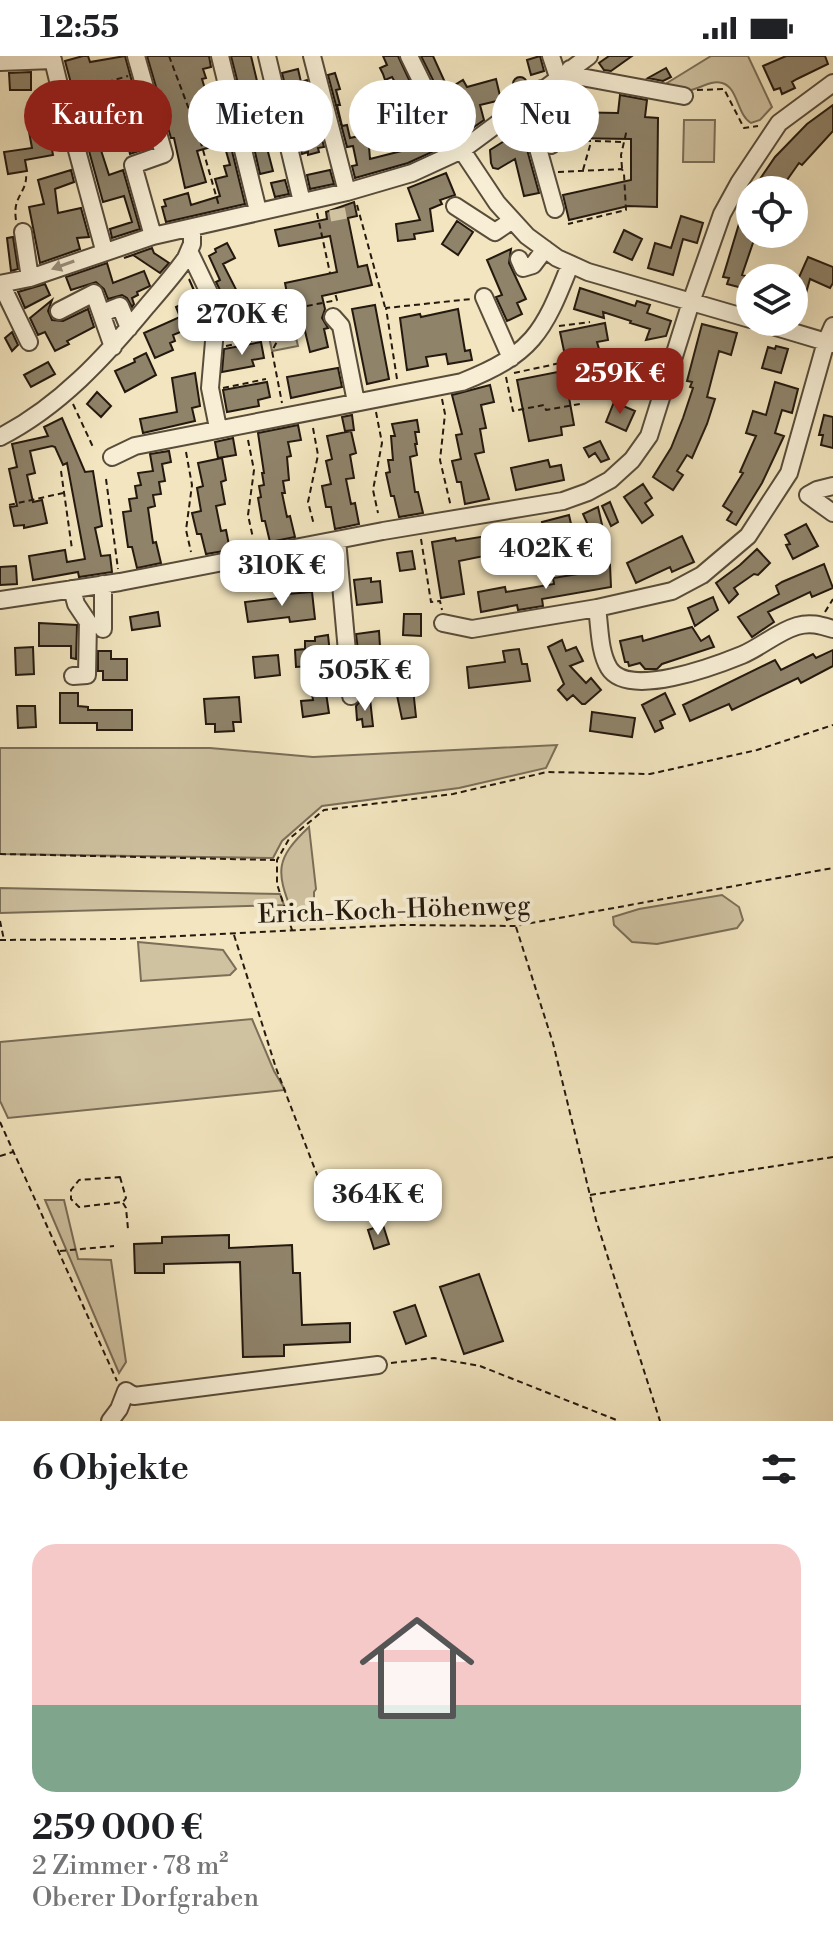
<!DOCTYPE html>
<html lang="de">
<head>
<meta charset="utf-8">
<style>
  :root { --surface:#fff; --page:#f6f6f6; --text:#202124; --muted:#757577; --accent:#8f2418 }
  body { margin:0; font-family:"Libre Bodoni",serif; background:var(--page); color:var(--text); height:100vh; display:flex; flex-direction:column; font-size:30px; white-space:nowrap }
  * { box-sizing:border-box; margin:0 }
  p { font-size:26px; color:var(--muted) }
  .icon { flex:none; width:44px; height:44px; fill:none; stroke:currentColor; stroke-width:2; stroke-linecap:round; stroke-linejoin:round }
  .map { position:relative; height:1365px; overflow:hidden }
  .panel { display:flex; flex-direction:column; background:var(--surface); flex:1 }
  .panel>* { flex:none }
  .top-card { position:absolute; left:24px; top:24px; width:786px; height:72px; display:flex; gap:16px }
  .tools { position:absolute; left:736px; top:120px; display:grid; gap:16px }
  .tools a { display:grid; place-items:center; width:72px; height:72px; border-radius:50%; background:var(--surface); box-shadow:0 8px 32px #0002; font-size:40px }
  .price { position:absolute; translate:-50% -68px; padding:0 18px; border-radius:16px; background:#fff; color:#222; font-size:26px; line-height:52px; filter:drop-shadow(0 2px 4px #0008) }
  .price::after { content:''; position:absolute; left:50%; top:48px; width:24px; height:18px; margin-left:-12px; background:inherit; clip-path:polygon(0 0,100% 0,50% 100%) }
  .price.current { background:var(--accent); color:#fff }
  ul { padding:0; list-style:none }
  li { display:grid; align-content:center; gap:16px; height:424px; padding:0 32px }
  li span { display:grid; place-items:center; height:248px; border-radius:24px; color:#555 }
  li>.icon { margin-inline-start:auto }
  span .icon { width:144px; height:144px; fill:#fffc; stroke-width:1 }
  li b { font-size:34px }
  h2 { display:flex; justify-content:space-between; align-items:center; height:96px; padding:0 32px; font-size:34px }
  .pill { padding:0 28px; border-radius:36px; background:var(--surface); box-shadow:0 8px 32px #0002; font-size:28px; line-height:72px }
  .pill.current { background:var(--accent); color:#fff }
  .status { display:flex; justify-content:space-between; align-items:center; height:56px; padding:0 40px; background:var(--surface); direction:ltr }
  .status svg { height:22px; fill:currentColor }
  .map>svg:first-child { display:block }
  .green { fill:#cfc2a1; stroke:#7a6e58; stroke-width:2 }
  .building { fill:#8f836a; stroke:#24190e; stroke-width:2 }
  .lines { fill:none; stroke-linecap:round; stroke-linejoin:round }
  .minor-tunnel { stroke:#d3c6a4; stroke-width:16; stroke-dasharray:16 8; stroke-linecap:butt }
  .minor-casing { stroke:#584c3a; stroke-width:20 }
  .path { stroke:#24190e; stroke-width:2; stroke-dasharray:6 4; stroke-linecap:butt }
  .minor { stroke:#f7eed5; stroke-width:16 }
  .oneway { fill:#988e7b }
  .labels { text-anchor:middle; stroke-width:8; stroke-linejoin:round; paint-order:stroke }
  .street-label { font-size:26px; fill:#24190e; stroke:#f7eed5 }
</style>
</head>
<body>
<div class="status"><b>12:55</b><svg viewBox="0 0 49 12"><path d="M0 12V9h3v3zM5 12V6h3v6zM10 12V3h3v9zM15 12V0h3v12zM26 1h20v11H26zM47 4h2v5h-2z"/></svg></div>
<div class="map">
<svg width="833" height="1365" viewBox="0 0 833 1365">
  <rect width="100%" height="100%" fill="#f2e5bf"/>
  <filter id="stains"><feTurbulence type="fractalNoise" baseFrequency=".0025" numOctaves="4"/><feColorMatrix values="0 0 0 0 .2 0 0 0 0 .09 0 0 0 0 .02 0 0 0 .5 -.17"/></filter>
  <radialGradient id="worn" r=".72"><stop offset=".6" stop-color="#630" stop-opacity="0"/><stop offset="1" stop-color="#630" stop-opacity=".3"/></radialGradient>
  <!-- green -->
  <path class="green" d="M711 0H748L772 51 760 64 751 67C737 59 738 31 722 27 711 24 701 32 691 34 684 36 674 33 666 32L667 27Z
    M684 64H715L714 106H683Z
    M291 261 298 290 272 295 266 267Z
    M557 689 546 712 459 732 322 750 282 785 273 802 0 798V692H210L313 701Z
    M309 771 316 833 314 836V851L292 856C276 815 275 803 309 771Z
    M0 832 280 838 284 849 0 857Z
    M722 839 739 851 743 864 737 872 657 888 632 886 614 869 613 861 639 853Z
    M138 886 223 894 236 913 230 919 141 925Z
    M252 963 274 1015 285 1034 8 1062 0 1045V986Z
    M45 1144H64L78 1203 111 1204 126 1306 119 1317Z"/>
  <!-- building -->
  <path class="building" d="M83 0H88L90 6 125 0 137 44 116 49 113 36 93 42 100 63 96 64 102 84 98 85 109 119 123 114 140 173 112 182 110 173 132 166 124 140 103 146 83 73 74 65 72 60 79 57 65 5Z
    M147 0H209L211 11 203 13 206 22 202 23 210 49 220 46 226 72 208 77 211 91 197 95 206 126 185 132 174 82H171Z
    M231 0H251L257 25 252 26 262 63 248 67Z
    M383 0H398L427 62 445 90 408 107 355 122 352 110 357 109 353 90 347 91 328 19 335 17 340 33 336 34 340 49H337L342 70 347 69 350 82 368 78 370 103 421 90 400 49 406 45 392 21 385 24 383 18 380 12 387 9Z
    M421 0H433L448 33 463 24 467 31 496 23 501 44 480 49 484 64 464 78 447 52Z
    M540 0 544 15 531 19 527 4Z
    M609 0H632L611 15 604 14 599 7Z
    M786 0H825L828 8 797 23 792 26 795 32 782 38 780 32 774 34 763 10Z
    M666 12 671 21 663 25 648 22Z
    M298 13 301 26 307 24 324 91 318 92 319 96 308 99V96L302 98 298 81 313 76 308 53 292 57 282 17Z
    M31 16V34H10L9 17Z
    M513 28a7 7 0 1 1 14 0a7 7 0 1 1-14 0Z
    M620 39 647 44 645 61 658 62 657 151 628 150 569 164 563 139 631 124V83L566 82 565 56 618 57Z
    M833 49V75L802 109 799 107 780 134 760 123 775 101 807 68Z
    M45 56 53 99 25 104 27 115 8 118 4 96 32 92 26 59Z
    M516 74 523 79 539 137 524 140 515 103 498 113 493 112 491 107 490 94 509 82Z
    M146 75 151 91 130 98 126 80Z
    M274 78 277 90 267 92 273 115 260 118 252 83Z
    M230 87 245 148 166 166 162 151 166 150 164 144 188 137 191 149 220 140 215 123 227 120 224 110 230 109 224 88Z
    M71 114 74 126 55 133 58 157 81 152 89 181 77 182 80 193 40 207 29 151 44 148 38 124Z
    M330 114 334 128 310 133 307 119Z
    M446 117 455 139 440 144 442 148 430 153 433 175 414 178 415 183 398 185 396 168 420 164 408 132Z
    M285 124 289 138 275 141 271 127Z
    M750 141V178H756L742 219 750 221V234L727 228 729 222 723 221 741 161Z
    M354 146 357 160 348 162 358 211 367 209 372 229 322 240 325 253 322 262 328 272 324 273 328 291 310 296 298 246 289 248 285 227 337 216 330 180 279 190 275 174 327 163 326 156Z
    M681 160 703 167 697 187 683 183 673 219 648 212 655 187 671 192Z
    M457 165 473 176 458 199 442 188Z
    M624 174 642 183 632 204 614 196Z
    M13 181 18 213 11 215 7 182Z
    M227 187 235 202 223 208 248 257 244 258 247 269 232 274 223 240 216 226 220 224 209 200 216 196 215 193Z
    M152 192 154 197 169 207 160 217 133 199 124 202Z
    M511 193 509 207 526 243 517 247 522 258 507 265 496 241 502 239 487 204Z
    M808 201 833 211V227L830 232 810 223 801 255 794 252V227L796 228Z
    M107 207 113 227 144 215 150 230 137 236 138 239 132 242 134 248 132 251 127 242 122 239 108 243 104 233 96 226 71 234 66 221Z
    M189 223 205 259 194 263 197 269 173 279 175 285 170 287 173 294 155 302 144 277 180 261 176 251 187 246 185 242 195 237Z
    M45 228 50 239 25 252 18 236Z
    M580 232 635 250 637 245 650 249 647 257 671 265 666 280 646 284 650 273 630 267 631 265 603 256 604 262 574 253Z
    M52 244 48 255 52 264 63 265 88 253 94 271 67 285 69 288 55 295 45 276 38 279 30 262Z
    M375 249 389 323 367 328 352 253Z
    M458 253 465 295 470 294 472 304 448 308 446 298 426 301 428 310 407 314 400 262 420 258 421 261Z
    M605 267 608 284 597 286 599 293 581 297 586 325 575 327 576 335 568 336 574 369 561 371 562 379 529 385 517 324 568 314 560 276Z
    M702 268 737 277 731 299 719 295 707 341 715 343 707 368 692 402 687 399 677 415 683 419 673 434 653 421 671 392 683 362 693 332 690 331 692 326 687 325Z
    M12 276 18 289 12 295 5 282Z
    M261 286 264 302 252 304 254 310 222 316 224 293Z
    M776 290 788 293 781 317 762 312 768 291 775 293Z
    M146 297 156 319 125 336 115 315 135 306 134 303Z
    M626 301 635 322 618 330 608 310Z
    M48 306 55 318 31 331 24 319Z
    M338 312 342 331 291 342 287 321Z
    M195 317 200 350 192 352 195 365 143 377 140 363 177 356 172 322Z
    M267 326 270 341 258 344 259 350 227 356 223 334Z
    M775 326 798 333 792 357 782 354 775 377 784 380 762 427 736 469 727 464 732 456 723 450 743 417 740 416 756 380 746 377 753 355 766 359Z
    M490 329 494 346 481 349 486 372 480 373 484 396 475 398 489 443 465 448 461 426H457L452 405 461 403 456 379 462 378 452 339Z
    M97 336 111 350 101 361 87 348Z
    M614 346 635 355 626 375 606 366Z
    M352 359 354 374 345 375 342 361Z
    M824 359 833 361V392L821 389 823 379H819Z
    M62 362 85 416 93 415 102 470 95 472 101 500 110 499 112 516 79 521 78 516 33 524 29 500 65 494 67 506 85 503 67 407 63 409 55 391 52 390 30 395 35 417 27 419 33 446 42 444 47 467 24 472V469L14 470 10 451 17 450 9 413 17 411 12 388 48 380 44 371Z
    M417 364 419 376H415L417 388H415L417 399 410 401 415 436H418L423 457 399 461 394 440H391L386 417 390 416 388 404H393L391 380H395L392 368Z
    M298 369 301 384 288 386 291 400 287 401 289 424 283 425 285 437H282L287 461 290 460 295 481 270 486 265 465H262L258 442 261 441 259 430 264 429 262 417H264L258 377Z
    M351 375 356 397 350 399 354 422 346 423 351 448 355 447 359 468 335 473 331 451H326L322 430 331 428 326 405 332 403 327 380Z
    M233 382 236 399 218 402 215 386Z
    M600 385 609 403 601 406 595 397 589 401 584 392Z
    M169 395 171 406 162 408 165 425 159 426 161 438 153 439 155 450 148 452 153 487 156 486 161 507 137 512 132 491H128L123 456 131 455 129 443 137 442 135 430 141 429 138 417 153 415 150 398Z
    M222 402 226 424 221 426 225 448 216 450 221 475 226 474 230 494 206 498 201 478H197L192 457 201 455 197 432 203 430 198 407Z
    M548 404 550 411 561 409 564 424 516 434 511 412Z
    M643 428 652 442 645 447 653 459 642 467 624 441Z
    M610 446 618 466 611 470 602 450Z
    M598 451 603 473 592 478 583 458Z
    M569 459 574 481 567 483 568 486 559 488 558 485 459 505 464 538 441 542 432 486 455 482 456 485 543 471 542 466Z
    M806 468 818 490 793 503 786 489 790 488 785 479Z
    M682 480 694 506 672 516 670 511 636 527 627 507Z
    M757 493 770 507 758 519 754 518 734 532 738 538 729 547 716 527 740 509Z
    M412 495 415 513 400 515 397 497Z
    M824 508 833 532 812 541 810 536 768 556 774 566 752 581 738 561 779 538 776 530 782 526Z
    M610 509 611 531 542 543 543 550 518 554 517 549 481 556 478 536 505 531 506 536 554 528 553 522 591 516 590 513Z
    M16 510 17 528 0 529V511Z
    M371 522V526L380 525 382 546 357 549 354 524Z
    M312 536 315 563 290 566 289 561 248 566 245 546 287 541V538Z
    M713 541 718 554 695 570 688 552Z
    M158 556 160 570 132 574 130 561Z
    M404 558H421V580L403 579Z
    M39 567 77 569 76 603 71 602V590H39Z
    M692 571 701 585 709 580 714 591 662 608 657 613H645L640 607 629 610 628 606H625L620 585 642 580 643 585Z
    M379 575 380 591 358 594 356 578Z
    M328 579 330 598H320V603L310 604V610L296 611 295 594 305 593V585H315V581Z
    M562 584 566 595 576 591 583 605 570 610 586 627 591 622 601 634 585 648H582L573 639 567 644 558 634 564 628 548 591Z
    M33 591 34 618 16 619 15 592Z
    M519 593 522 608H527L530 625 469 632 467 611 505 606 503 595Z
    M833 594V610L801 627 798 622 732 654 729 648 690 665 683 649 775 604 781 614 813 598 816 602Z
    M98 595H111V603H127V624H103V615H98Z
    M278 599 280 619 255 622 253 601Z
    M410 604 416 661 402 663 395 630 394 605Z
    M325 630 329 657 303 661 301 645 313 644 311 632Z
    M60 637H78V650L88 651V654H132V674H97V667H60Z
    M665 637 675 658 660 665 663 672 655 676 642 649Z
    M239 641 241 666H233L234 675 215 676V668H206L204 643Z
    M370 643 373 670 363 671 362 663 357 664 356 650 361 644Z
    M17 650H35L36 671 18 672Z
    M592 656 635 662 632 681 590 675Z
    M515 849 519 859 507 864 503 853Z
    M383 1169 389 1188 374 1193 368 1174Z
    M229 1179V1192L292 1189 293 1217H300L302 1269 350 1267V1286L284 1289V1300L243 1301 240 1206 164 1208V1217H135L134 1188 162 1187V1181Z
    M479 1218 503 1285 464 1298 440 1231Z
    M415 1249 426 1280 406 1288 394 1256Z"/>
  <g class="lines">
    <!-- minor-tunnel -->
    <path class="minor-tunnel" d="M337 153 339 164"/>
    <defs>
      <path id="minor" d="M136 0 164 98 133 109 153 180
        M220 0 258 155
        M267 0 302 146
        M312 0 347 136
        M409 0 437 57 497 147 527 180 557 202 588 216 750 263
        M551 0 558 21
        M0 6 53 4 62 41
        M570 13 576 20 684 40
        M542 33 554 50 563 44
        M534 39 539 46 551 89
        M525 46 555 153
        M72 76 104 194
        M455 150 495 176 511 165
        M23 176 30 222
        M189 195 213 245
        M519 203 523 212 533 209 545 193
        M0 228 30 222 153 180 347 136 412 117 462 94 589 0
        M1 228 29 286
        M484 241 511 302
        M59 255 94 237 113 291
        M105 256 120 250 129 272
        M333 261 341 270 356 346
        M216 262 210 332 218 372
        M759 266 833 288
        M0 381C59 351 105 301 147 250 160 235 174 219 186 202L192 188V172
        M112 401 135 390 462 326C532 298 543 278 570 209
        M833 430 817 434 808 439 833 457
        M337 484 351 640
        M103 528V573
        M72 533 76 548 88 566 87 619 73 620
        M0 544 120 526 383 475 563 445 588 436 610 424 632 404 649 380 691 246 722 158 739 127 779 67 833 27
        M597 552C600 572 599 595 609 612 628 643 715 610 742 599 761 591 777 576 797 570 810 566 820 569 833 573
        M443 567 472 573 597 552 672 535 702 519 748 480 789 417 826 286 833 270
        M110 1365 119 1353 126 1335 134 1340 378 1309"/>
    </defs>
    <!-- minor casing -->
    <use href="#minor" class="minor-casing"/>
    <!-- path -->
    <path class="path" d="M169 0 199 80 219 150
      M107 26 128 20
      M697 34 724 33 744 72 758 70
      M565 84 624 86
      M622 112 621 99 627 73
      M583 114 591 86
      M558 116 622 113 624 118 626 154 568 168
      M357 149 385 251
      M317 157 330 217
      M16 164C12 139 28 137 26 117
      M297 252 337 244 335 237
      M559 270 590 266
      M281 278 272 295 282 347
      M226 290 260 283
      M514 317 565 306
      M506 321 513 355 544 349 546 354 580 348
      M397 323 386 252 471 243
      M223 332 266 323
      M442 343 445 358 440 404 451 451
      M73 348 93 391
      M376 356 382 387 373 434 378 457
      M313 372 318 399 308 446 314 469
      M248 384 254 414 248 459 253 482
      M186 396 192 429 186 474 191 496
      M61 415 72 493
      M106 423 118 513
      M9 449 63 437
      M421 483 431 546 440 545 442 554
      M825 556 833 543
      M0 798 275 804
      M0 865 4 884
      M516 871 553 987 596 1164 660 1365
      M292 874 277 828V804L289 783 324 754 453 738 547 716 650 718 757 694 833 669
      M234 879 276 1012 326 1142
      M0 884 122 883 402 869 515 870 833 812
      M0 1066 117 1325
      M0 1100 13 1096
      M120 1121 126 1142 123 1146 79 1151 71 1143V1134L79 1124Z
      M590 1139 833 1101
      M123 1147 126 1152 128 1173
      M60 1195 114 1190
      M391 1307 434 1302 480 1310 619 1365"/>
    <!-- minor -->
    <use href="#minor" class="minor"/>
  </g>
  <!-- one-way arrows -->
  <defs><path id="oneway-solid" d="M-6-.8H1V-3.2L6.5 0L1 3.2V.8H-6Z" transform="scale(2)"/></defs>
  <use class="oneway" href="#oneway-solid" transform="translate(63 209) rotate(160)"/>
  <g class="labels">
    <!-- street labels -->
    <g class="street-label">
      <text transform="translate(394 853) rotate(-2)" y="9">Erich-Koch-Höhenweg</text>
    </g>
  </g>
  <rect width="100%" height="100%" filter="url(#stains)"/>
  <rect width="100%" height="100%" fill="url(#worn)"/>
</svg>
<div class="tools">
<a><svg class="icon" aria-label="locate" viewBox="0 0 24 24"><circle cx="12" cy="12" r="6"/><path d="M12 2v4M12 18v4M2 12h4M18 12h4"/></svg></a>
<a><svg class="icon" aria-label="layers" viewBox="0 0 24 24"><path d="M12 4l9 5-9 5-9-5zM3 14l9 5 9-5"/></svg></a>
</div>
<b class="price" style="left:242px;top:301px">270K €</b>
<b class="price current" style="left:620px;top:360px">259K €</b>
<b class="price" style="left:546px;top:535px">402K €</b>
<b class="price" style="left:282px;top:552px">310K €</b>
<b class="price" style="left:365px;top:657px">505K €</b>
<b class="price" style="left:378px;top:1181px">364K €</b>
<div class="top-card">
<a class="pill current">Kaufen</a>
<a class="pill">Mieten</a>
<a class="pill">Filter</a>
<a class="pill">Neu</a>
</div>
</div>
<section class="panel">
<h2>6 Objekte<svg class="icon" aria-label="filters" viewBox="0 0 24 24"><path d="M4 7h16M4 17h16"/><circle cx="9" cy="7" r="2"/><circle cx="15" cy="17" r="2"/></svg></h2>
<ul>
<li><span style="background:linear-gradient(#f6c9c9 65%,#7fa58c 0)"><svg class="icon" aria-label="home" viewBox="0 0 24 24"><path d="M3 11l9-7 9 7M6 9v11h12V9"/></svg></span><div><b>259 000 €</b><p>2 Zimmer · 78 m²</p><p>Oberer Dorfgraben</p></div></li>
</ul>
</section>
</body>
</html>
